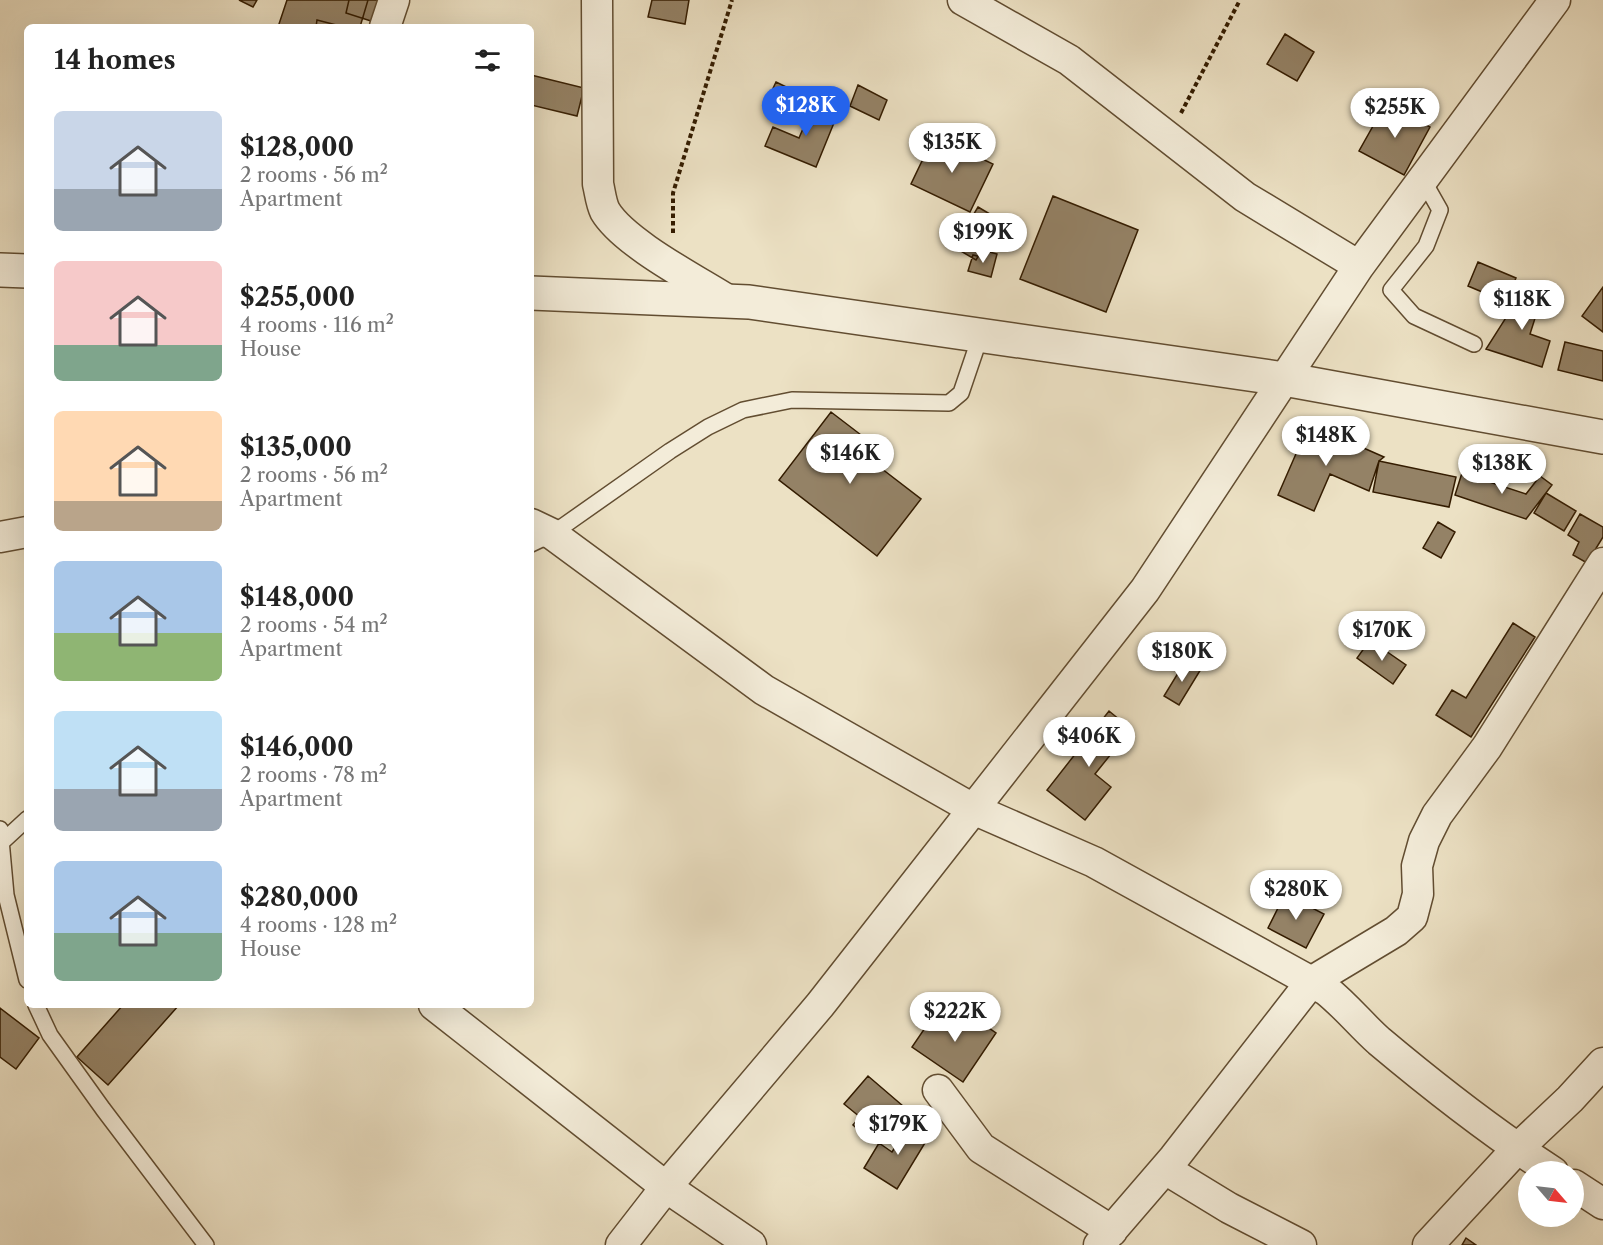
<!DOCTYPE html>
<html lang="en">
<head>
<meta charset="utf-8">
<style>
  :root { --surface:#fff; --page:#f2f2f2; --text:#222; --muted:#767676; --accent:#2563eb }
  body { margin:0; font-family:"Libre Caslon Text",serif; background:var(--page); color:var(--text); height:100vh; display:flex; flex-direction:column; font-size:22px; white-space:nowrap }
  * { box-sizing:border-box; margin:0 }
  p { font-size:20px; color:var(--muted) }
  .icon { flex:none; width:33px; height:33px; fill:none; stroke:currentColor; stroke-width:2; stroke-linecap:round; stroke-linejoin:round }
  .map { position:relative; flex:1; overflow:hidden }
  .side { position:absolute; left:24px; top:24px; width:510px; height:984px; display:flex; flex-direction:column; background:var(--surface); border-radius:9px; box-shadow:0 6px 24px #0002 }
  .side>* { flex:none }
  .needle { width:39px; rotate:118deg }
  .tools { position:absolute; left:1518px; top:1161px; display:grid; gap:12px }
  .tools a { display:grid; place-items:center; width:66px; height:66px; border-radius:50%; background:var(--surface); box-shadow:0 6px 24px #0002; font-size:30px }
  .price { position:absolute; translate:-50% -51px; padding:0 14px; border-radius:21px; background:#fff; color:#222; font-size:20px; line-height:39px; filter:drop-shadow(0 2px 3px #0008) }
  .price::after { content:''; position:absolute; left:50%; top:36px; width:18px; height:14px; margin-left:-9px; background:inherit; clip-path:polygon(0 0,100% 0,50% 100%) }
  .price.selected { background:var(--accent); color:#fff }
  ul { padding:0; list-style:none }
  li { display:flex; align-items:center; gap:18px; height:150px; padding:0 30px }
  li span { display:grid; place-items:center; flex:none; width:168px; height:120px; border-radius:9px; color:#555 }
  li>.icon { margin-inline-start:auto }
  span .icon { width:72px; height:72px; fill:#fffc; stroke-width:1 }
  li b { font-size:26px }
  h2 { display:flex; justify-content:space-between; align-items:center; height:72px; padding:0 30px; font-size:26px }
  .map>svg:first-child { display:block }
  .building { fill:#948266; stroke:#341c00; stroke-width:1.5 }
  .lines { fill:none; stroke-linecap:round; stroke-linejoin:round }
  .service-casing { stroke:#624d31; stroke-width:18 }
  .minor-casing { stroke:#624d31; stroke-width:33 }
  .tertiary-casing { stroke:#624d31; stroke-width:36 }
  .path { stroke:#341c00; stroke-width:4; stroke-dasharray:4.5 3; stroke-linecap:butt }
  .service { stroke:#f3ecd9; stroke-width:15 }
  .minor { stroke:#f3ecd9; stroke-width:30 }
  .tertiary { stroke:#f3ecd9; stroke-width:33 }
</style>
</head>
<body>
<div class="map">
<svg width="1603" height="1245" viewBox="0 0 1603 1245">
  <rect width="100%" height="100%" fill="#ece1c4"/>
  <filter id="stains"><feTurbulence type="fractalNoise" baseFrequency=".00333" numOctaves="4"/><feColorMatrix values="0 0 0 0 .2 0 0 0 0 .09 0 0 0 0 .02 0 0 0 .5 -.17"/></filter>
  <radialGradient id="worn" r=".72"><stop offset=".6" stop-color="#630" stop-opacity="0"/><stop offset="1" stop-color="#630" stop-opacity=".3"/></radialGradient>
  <!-- building -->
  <path class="building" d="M239 0H257L253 7Z
    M287 0H368L360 27H278Z
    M349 0H396L389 27H369L371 21 346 13Z
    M652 0H689L685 24 648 17Z
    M317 20 344 27H316Z
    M1285 34 1314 52 1297 81 1267 64Z
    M531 75 584 88 577 116 531 105Z
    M776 82 817 102 810 117 769 97Z
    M858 85 887 100 879 120 850 106Z
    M814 103 838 113 816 167 765 146 773 127 799 138Z
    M1386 103 1430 127 1404 175 1359 151Z
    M934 136 993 164 970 212 911 184Z
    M1053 196 1138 230 1106 312 1020 279Z
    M978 207 1000 220 976 260 954 247Z
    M986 251 997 254 991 277 968 271 973 255 985 258Z
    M1478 262 1516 278 1506 302 1468 286Z
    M1528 283 1543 293 1530 334 1550 341 1542 367 1486 349Z
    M1603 287V332L1582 316Z
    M1565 342 1603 351V381L1558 370Z
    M831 412 882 451 873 462 921 499 877 556 779 480Z
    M1309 424 1384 457 1379 461 1369 491 1330 474 1314 511 1278 495Z
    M1379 461 1456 477 1449 507 1373 492Z
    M1462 473 1526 494 1540 476 1552 485 1526 519 1455 495Z
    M1546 493 1576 511 1564 531 1534 513Z
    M1580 514 1603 527V537L1587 563 1573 555 1579 542 1568 535Z
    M1438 522 1455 532 1441 558 1423 548Z
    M1513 623 1535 637 1471 737 1436 715 1452 690 1466 698Z
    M1370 640 1406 665 1393 684 1357 658Z
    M1186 660 1201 669 1179 705 1164 696Z
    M1109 711 1131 729 1095 774 1111 787 1085 820 1047 790Z
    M1285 894 1324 914 1306 948 1268 928Z
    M123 1005H179L108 1085 77 1057Z
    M957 1006 996 1033 963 1082 912 1047 929 1022 944 1024Z
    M0 1008 39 1038 16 1069 0 1057Z
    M868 1076 903 1106 872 1142 853 1125 860 1117 844 1104Z
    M912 1121 931 1133 897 1189 864 1168 879 1143 892 1152Z
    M1466 1238 1476 1245H1462Z"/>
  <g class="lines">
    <defs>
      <path id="service" d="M1423 180 1440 210 1426 246 1391 290 1414 316 1474 344
        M531 544 552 534 670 451 708 427 743 410 792 400 949 403 961 393 980 337
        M0 829 6 895 27 980
        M1 843 27 819
        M36 1005 50 1035 103 1109 206 1245"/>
      <path id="minor" d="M597 0 598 184C600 192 601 203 605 211 624 243 696 280 729 301
        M963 0 1069 60 1245 197 1359 266
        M385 27 394 0
        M531 524 552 534 764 690 973 809 1094 862 1326 990C1346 1006 1361 1025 1379 1041 1435 1088 1491 1132 1553 1172
        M0 537 27 532
        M434 1005 666 1187 751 1245
        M938 1090 981 1148 1112 1231
        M1165 1169 1229 1208 1301 1245
        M1574 1185 1603 1204
        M621 1245 666 1187 820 1005 1145 590 1359 266 1555 0
        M1099 1245 1174 1158 1311 982 1396 931 1412 917 1418 894 1417 866 1424 841 1437 815 1487 747 1603 563
        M1428 1245 1517 1149 1570 1099 1603 1063"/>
      <path id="tertiary" d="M0 270 27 271
        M531 293 749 302 1284 379 1603 437"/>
    </defs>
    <!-- service casing -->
    <use href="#service" class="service-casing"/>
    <!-- minor casing -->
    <use href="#minor" class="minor-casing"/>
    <!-- tertiary casing -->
    <use href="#tertiary" class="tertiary-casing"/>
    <!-- path -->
    <path class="path" d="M1181 113 1240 0
      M673 233V193L732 0"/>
    <!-- service -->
    <use href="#service" class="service"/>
    <!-- minor -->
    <use href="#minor" class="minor"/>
    <!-- tertiary -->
    <use href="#tertiary" class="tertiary"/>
  </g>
  <rect width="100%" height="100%" filter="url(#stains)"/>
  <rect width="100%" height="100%" fill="url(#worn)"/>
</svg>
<div class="tools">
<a><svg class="needle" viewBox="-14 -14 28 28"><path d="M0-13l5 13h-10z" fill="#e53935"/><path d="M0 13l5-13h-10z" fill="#767676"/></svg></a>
</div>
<b class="price selected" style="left:806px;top:137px">$128K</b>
<b class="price" style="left:1395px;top:139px">$255K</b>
<b class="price" style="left:952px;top:174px">$135K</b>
<b class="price" style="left:983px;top:264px">$199K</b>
<b class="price" style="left:1522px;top:331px">$118K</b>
<b class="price" style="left:1326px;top:467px">$148K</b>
<b class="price" style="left:850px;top:485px">$146K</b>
<b class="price" style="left:1502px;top:495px">$138K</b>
<b class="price" style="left:1382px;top:662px">$170K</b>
<b class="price" style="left:1182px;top:683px">$180K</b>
<b class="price" style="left:1089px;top:768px">$406K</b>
<b class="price" style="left:1296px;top:921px">$280K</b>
<b class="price" style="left:955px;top:1043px">$222K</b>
<b class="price" style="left:898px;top:1156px">$179K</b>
<section class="side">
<h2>14 homes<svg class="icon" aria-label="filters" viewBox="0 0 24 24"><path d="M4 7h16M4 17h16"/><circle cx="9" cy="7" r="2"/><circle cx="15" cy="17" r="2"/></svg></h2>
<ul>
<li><span style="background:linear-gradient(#c9d6e8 65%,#9aa5b1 0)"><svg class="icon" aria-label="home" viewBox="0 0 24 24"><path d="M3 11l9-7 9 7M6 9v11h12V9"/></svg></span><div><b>$128,000</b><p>2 rooms · 56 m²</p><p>Apartment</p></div></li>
<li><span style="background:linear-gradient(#f6c9c9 70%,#7fa58c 0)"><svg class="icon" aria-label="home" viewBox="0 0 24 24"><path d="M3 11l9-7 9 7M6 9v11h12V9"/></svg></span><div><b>$255,000</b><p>4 rooms · 116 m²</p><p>House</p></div></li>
<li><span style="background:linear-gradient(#ffd9b3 75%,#b9a48a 0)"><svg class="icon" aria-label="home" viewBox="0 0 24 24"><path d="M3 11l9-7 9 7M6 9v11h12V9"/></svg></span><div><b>$135,000</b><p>2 rooms · 56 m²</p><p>Apartment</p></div></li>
<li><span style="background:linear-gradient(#a9c7e8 60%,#8fb573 0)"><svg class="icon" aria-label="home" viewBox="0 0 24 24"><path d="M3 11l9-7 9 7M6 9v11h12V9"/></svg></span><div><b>$148,000</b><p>2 rooms · 54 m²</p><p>Apartment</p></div></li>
<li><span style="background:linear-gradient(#bfe0f5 65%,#9aa5b1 0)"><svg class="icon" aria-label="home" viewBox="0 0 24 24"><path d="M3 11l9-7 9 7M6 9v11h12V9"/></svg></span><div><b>$146,000</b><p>2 rooms · 78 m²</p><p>Apartment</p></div></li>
<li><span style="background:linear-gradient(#a9c7e8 60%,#7fa58c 0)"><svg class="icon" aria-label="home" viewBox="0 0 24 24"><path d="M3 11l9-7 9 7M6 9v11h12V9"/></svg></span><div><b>$280,000</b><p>4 rooms · 128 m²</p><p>House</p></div></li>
</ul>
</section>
</div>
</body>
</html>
